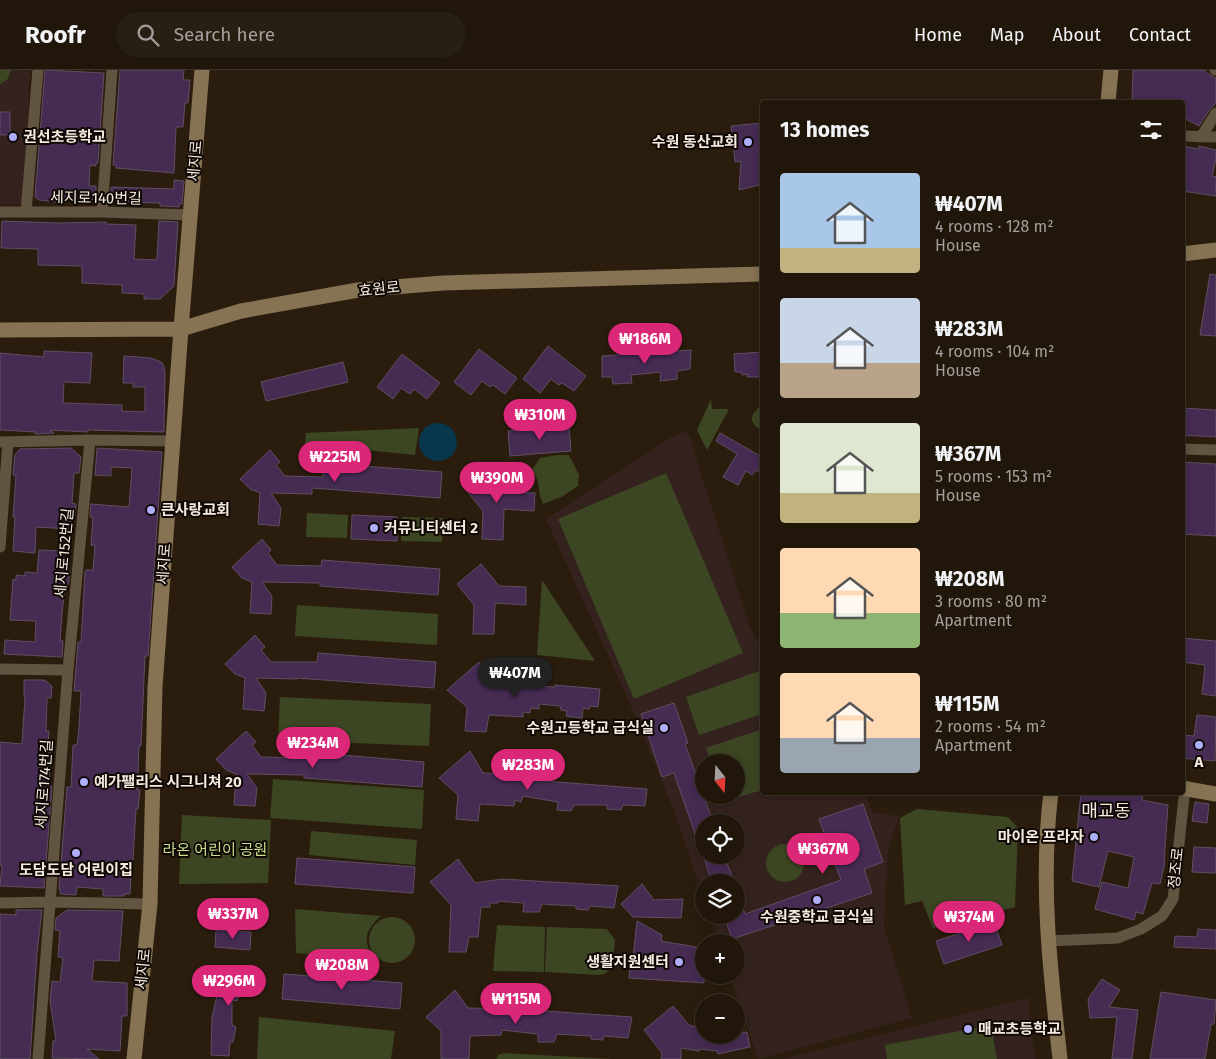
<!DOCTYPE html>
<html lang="en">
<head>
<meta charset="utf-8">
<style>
  :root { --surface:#20160a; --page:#281f13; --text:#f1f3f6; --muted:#a29f9c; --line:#3d352b; --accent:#db2777 }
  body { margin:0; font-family:"Fira Sans","Noto Sans KR",sans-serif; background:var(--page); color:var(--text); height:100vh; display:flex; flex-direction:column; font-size:19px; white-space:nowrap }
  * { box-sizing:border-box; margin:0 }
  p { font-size:16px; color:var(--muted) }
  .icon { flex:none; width:28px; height:28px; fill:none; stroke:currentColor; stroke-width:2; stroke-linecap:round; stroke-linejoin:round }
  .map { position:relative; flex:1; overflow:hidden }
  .details { position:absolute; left:760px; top:30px; width:425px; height:695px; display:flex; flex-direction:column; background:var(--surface); border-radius:5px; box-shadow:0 2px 12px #0003,0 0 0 1px var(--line) }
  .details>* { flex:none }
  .needle { width:32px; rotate:162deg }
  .controls { position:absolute; left:695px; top:684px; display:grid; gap:10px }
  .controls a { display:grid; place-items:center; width:50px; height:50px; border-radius:50%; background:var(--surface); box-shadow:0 2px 12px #0003,0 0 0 1px var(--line); font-size:25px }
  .price { position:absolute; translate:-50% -42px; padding:0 11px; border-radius:18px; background:var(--accent); color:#fff; font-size:16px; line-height:32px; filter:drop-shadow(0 1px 2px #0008) }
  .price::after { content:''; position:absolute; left:50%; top:30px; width:15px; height:11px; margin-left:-8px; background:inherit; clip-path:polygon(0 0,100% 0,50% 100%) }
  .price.current { background:#222; color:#fff }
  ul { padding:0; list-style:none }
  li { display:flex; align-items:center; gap:15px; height:125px; padding:0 20px }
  li span { display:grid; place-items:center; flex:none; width:140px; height:100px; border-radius:5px; color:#555 }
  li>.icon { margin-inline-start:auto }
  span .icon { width:60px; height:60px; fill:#fffc; stroke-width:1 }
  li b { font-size:21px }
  h2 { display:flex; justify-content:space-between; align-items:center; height:60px; padding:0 20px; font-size:21px }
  header { display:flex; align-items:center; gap:30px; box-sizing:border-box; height:70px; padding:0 25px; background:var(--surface); border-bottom:1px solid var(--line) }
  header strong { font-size:24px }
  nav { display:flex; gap:28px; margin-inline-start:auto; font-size:18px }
  .search { width:350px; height:45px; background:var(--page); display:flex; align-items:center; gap:12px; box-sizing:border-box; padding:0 18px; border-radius:28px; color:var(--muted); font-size:19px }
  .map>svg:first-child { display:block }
  .education { fill:#34221e; fill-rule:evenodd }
  .green { fill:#3c4622 }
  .water { fill:#08364c }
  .building { fill:#462b53; stroke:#5c5062 }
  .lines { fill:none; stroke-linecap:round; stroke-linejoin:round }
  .street { stroke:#615541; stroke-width:11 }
  .secondary { stroke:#867353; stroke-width:15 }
  .poi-dot { fill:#aeaefb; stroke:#0f0804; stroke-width:2 }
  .labels { text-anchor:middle; stroke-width:4; stroke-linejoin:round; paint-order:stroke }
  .poi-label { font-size:15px; font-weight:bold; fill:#f4eae0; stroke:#0f0804; text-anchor:start }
  .street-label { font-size:15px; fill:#f4eae0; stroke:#0f0804 }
  .park-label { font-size:15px; fill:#c6dd8d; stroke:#0f0804 }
  .quarter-label { font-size:18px; fill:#f4eae0; stroke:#0f0804 }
</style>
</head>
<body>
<header>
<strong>Roofr</strong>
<div class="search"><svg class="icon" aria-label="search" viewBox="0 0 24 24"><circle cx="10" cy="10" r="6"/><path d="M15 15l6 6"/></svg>Search here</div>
<nav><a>Home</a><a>Map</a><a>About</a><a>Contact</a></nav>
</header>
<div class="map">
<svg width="1216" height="989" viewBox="0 0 1216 989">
  <rect width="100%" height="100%" fill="#2b1d0e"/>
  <!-- education -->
  <path class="education" d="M0 0H30L23 134H0Z
    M686 361 690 368 749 555 762 580V722L914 723 866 725 873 743 899 746 888 779 884 857 912 948 758 989 730 905H736V872H719L709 845H736V812H704V828L673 738 630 634 546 449 669 369ZM704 692H736V725H704ZM704 752H736V785H704Z
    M1028 928 1035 989H783Z"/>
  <!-- green -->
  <path class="green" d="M0 0H11L7 10 0 14Z
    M760 323H762V361L756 357 752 351V346L760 335Z
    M711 329 712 339H729L707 380 697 360Z
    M419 358 415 385 305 374 306 363Z
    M557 385H569L579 405 578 416 563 426 543 434 540 426 538 411 532 400 540 388Z
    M666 403 743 583 634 629 558 449Z
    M307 443 348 445 347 468 306 467Z
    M402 447 443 448 442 472 401 471Z
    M542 510 595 591 537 585Z
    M297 535 438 544 437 575 295 566Z
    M762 600V644L699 665 686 627Z
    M280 627 431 634 429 676 278 670Z
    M762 659V720L723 732 721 725H736V692H711L706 678Z
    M273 709 424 720 422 759 270 748Z
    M917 739 1008 747 1018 758 1015 837 933 858 922 831 905 835 900 748Z
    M182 745 271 750 268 813 179 814Z
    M311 761 417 770 415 795 309 785Z
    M766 793a19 19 0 1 1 38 0a19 19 0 1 1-38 0Z
    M295 839 381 846C364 861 361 874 378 890L296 883Z
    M369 870a23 23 0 1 1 46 0a23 23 0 1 1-46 0Z
    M497 855 545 857 544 902 493 901Z
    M547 857 607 859 615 870 612 898 604 904 599 905 545 902Z
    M259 947 395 961 391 989H257Z
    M991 955 997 989H887L885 975Z
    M504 983 612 989H496L498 985Z"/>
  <!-- water -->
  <path class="water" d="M419 372a19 19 0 1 1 38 0a19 19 0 1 1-38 0Z"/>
  <!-- building -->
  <path class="building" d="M45 0 104 3 98 93H96V96L90 95 89 116H96V127L89 132 56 129V132L39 130 35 127Z
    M120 0H184L183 10H190L188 33H185L183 57H176L174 103 116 98V95H113Z
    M1133 0H1204L1211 6 1216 8V33L1210 39 1199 56 1182 47V32H1132Z
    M0 42H10V65H0Z
    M762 53V89H761L759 115 739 120 741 91 735 92 731 56Z
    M1182 76 1199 79V76L1216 80V89L1212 106 1216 107V126L1182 121Z
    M174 110 184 111 182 134H179V137L160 136V133L119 132 111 124V117L174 119Z
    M2 151 58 153 106 152V154L136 155 134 189 155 190 157 188 159 151 178 152 174 216 160 229H144V224L122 223V215L82 213V196L38 195V179L1 178Z
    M1210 204 1216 205V266L1200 265Z
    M548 276 586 306 574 321 562 313 559 315 551 309 540 323 523 309Z
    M479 279 517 308 505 324 493 315 490 317 482 311 471 325 454 312Z
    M691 280 690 299 677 301V309L660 311 661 302 631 305 632 313 613 314 612 307H602V286Z
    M44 281 92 283 90 313 64 312 63 333 122 335V341L145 342V317H133V313H123L124 286 151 288 161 292 163 294 165 302 164 362 88 360V362L50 360 54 363 35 364 36 362 0 360V283L44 287Z
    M762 282V307H747V304L742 305 741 302H735L734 284Z
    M402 284 440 313 427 329 414 319 410 324 401 318 393 329 377 317Z
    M343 292 348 312 266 331 261 312Z
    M1182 338 1216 340V367L1182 365Z
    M569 355 571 381 510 386 508 361Z
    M720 363 762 387V404L756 400 752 405 746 401 738 415 723 407 737 384 716 371Z
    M71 378 81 387 79 403H74L72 433 76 434 75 446H71L70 459 36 457 35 483 13 481 15 447H13L16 406 13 405 15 385 20 379Z
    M97 378 162 382 148 586H145L141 676H139L138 701 137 720H140L138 739H136L133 790H132L130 824H124V826H103V819L77 817 76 825 60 824V819H59L67 717H71L73 675H77L79 658 81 621H74L78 572H81L85 502 86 500H93L95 476 91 475 93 447H90L91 434 129 437 132 398 111 397V406L95 405Z
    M270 380 280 392 276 395 285 406 323 407 324 393 442 402 440 428 312 418V424L271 423 281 438 279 456 258 454 260 423 250 419 240 409Z
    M1182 392 1216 394V466L1182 464Z
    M490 400 508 422 535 423 534 441 504 439 503 470 482 469 483 441 466 420Z
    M352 445 397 447V471L351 469Z
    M262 469 271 480 268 483 277 495 321 496 322 490 440 499 438 525 320 516V513L262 512 272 526 271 544 250 543 252 512 242 508 232 497Z
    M39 480 63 481 61 500 70 501 68 516H65L62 543 60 571H63L62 587 4 584 5 570 35 572 36 551 10 550 13 509 16 510V505L25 506V502L37 503Z
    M481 494 499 516 526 517V535L495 533 494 564H473L474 535 457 514Z
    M255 565 265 577 261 580 271 592H317L318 583 436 592 434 618 297 608V609L256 608 266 623 264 641 243 639 245 608 235 604 225 594Z
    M1182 568 1216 571V626L1202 624 1205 595 1182 592Z
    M479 592 492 614 555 617V615L600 619 598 637 590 636 589 639 583 638 582 648 566 646 567 641 561 640 560 636 539 634V639L531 638 530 643 523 642V647L489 645 486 662 465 661 467 637 447 620Z
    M24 610H45L52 616 51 628H47L46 661H49L48 675 51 676 49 716H52L44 818 0 816 2 795H0V672L22 674 25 627H24Z
    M674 633 688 673 685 674 713 752H704V783L702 784 674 703 662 707 641 644Z
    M1197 645 1216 647 1215 691 1182 688V665L1194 666Z
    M246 661 256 672 252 675 261 687 306 688V682L424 692 422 717 304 708V705L247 704 257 718 255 736 234 735 236 704 226 700 216 689Z
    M470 681 483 703 533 705 532 710 647 719 645 736 623 735 621 740 607 739V735H574L571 741 557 740 558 732 523 726 521 732 515 730 514 736 480 734 478 751 456 749 458 725 439 708Z
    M1081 722H1135L1143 725 1142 730 1168 735 1164 792H1165L1160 814 1152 813 1143 844 1136 842 1134 850 1095 839 1102 812 1128 818 1134 787 1108 781 1099 817 1072 811Z
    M1195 732 1209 734 1207 753 1192 751Z
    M863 734 883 792 864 799 872 823 732 869 724 845H736V824H738L745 844 841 810 819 749Z
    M1194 777 1216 778V803L1192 802Z
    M703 785H724L734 812H712Z
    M297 788 415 797 413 823 295 814Z
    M458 789 475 813 502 809 618 816 614 838 590 836 588 840 576 839V836L542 834 539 842H523L524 833 498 831V833H490V837H481L478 867H469L466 882H449L451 835 430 812Z
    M642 814 654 830 683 829 681 848 633 847 621 834Z
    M16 840H42L37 882 30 989H0V844L16 845Z
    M67 840 123 841 119 891 94 890 92 911 127 913V946H122L120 981 87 979 99 989 52 988 53 971H56L50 930 52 911 60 912 63 887H58L60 861 55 860 56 848Z
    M637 851 662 865 661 871 702 878 704 883V913L629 908 630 896H632Z
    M994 852 1002 875 944 894 936 871Z
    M1198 859 1216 860V879L1174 877 1175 866 1197 867Z
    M216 860 251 862 250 880 215 877Z
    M244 904 262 906 260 924H239L237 931 232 930V955L236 957 233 972H230L229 986 211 985 212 948 217 925 212 916 211 905Z
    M284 904 402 913 400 939 282 929Z
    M1102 909 1120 920 1109 937 1138 940 1132 989H1112L1117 947 1090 948 1088 929Z
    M455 920 468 938 515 939 632 947 628 968 604 966 603 970 591 969V966L557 964 554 972H538V964L502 960 501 965 470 966 469 989H441V961L426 947Z
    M1161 922 1216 930 1214 954H1211L1205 989H1150Z
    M673 936 689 955 704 959V965H707V970L747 962 750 977 718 984 717 981 699 979V981L681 978V989H661L662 983 644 960Z"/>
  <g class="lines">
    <!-- street -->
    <path class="street" d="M1215 0H1216
      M1182 66 1216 67
      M1201 67 1216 43
      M0 142H102L190 145
      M26 142 38 0
      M102 142 112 0
      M0 372 90 370 174 371
      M1182 379 1216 380
      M0 477 8 372
      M0 599 68 600
      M0 833 50 832 150 834
      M1048 871 1118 868 1141 859 1162 846 1173 829 1185 718
      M38 989 68 600 90 370"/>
    <!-- secondary -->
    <path class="secondary" d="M1108 32 1111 0
      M1182 184 1216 180
      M0 260 181 259 241 241 358 220 443 213 762 204
      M1182 718 1216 724
      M1051 722C1040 812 1050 900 1060 989
      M134 989 150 834 155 617 181 259 202 0"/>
  </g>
  <!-- markers -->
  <g class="poi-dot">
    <circle cx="13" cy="67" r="5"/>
    <circle cx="748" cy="72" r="5"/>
    <circle cx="151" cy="440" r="5"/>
    <circle cx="374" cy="458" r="5"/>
    <circle cx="664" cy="658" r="5"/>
    <circle cx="1199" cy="675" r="5"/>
    <circle cx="84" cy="712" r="5"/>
    <circle cx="1094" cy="767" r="5"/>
    <circle cx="76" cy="783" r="5"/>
    <circle cx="817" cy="830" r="5"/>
    <circle cx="679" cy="892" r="5"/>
    <circle cx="968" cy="959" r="5"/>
  </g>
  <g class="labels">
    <!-- poi labels -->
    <g class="poi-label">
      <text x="23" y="72">권선초등학교</text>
      <text x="738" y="77" text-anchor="end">수원 동산교회</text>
      <text x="161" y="445">큰사랑교회</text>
      <text x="384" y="463">커뮤니티센터 2</text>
      <text x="654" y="663" text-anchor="end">수원고등학교 급식실</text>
      <text x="1199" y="697" text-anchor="middle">A</text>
      <text x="94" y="717">예가팰리스 시그니쳐 20</text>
      <text x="1084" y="772" text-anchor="end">마이온 프라자</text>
      <text x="76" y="805" text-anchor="middle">도담도담 어린이집</text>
      <text x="817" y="852" text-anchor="middle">수원중학교 급식실</text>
      <text x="669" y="897" text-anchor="end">생활지원센터</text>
      <text x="978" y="964">매교초등학교</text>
    </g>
    <!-- street labels -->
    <g class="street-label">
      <text transform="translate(195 91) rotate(-85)" y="5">세지로</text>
      <text transform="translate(96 128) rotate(1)" y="5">세지로140번길</text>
      <text transform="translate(379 219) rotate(-6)" y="5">효원로</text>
      <text transform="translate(64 483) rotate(-85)" y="5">세지로152번길</text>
      <text transform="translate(164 494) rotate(-86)" y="5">세지로</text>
      <text transform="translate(44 714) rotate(-86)" y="5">세지로174번길</text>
      <text transform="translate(1176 798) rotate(-84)" y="5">정조로</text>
      <text transform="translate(143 899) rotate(-84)" y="5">세지로</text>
    </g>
    <!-- park labels -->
    <g class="park-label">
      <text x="215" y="785">라온 어린이 공원</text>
    </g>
    <!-- quarter labels -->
    <g class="quarter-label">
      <text x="1106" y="747">매교동</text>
    </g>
  </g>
</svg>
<div class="controls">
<a><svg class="needle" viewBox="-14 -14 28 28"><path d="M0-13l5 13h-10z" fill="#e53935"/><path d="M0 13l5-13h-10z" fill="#a29f9c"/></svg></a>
<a><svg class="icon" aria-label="locate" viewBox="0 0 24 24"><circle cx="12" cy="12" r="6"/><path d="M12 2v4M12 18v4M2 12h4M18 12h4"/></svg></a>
<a><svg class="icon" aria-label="layers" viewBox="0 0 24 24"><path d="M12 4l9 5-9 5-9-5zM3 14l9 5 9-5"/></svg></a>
<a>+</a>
<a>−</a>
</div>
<b class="price" style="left:645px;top:295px">₩186M</b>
<b class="price" style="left:540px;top:371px">₩310M</b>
<b class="price" style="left:335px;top:413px">₩225M</b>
<b class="price" style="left:497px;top:434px">₩390M</b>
<b class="price current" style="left:515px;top:629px">₩407M</b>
<b class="price" style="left:313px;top:699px">₩234M</b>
<b class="price" style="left:528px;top:721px">₩283M</b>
<b class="price" style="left:823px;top:805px">₩367M</b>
<b class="price" style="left:233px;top:870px">₩337M</b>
<b class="price" style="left:969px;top:873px">₩374M</b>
<b class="price" style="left:342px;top:921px">₩208M</b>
<b class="price" style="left:229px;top:937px">₩296M</b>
<b class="price" style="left:516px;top:955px">₩115M</b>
<section class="details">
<h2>13 homes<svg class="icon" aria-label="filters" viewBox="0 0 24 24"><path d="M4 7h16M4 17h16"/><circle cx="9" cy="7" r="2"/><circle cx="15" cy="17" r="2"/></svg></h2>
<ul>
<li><span style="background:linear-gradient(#a9c7e8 75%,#c2b280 0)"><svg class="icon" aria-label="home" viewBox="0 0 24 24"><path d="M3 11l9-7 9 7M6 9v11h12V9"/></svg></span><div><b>₩407M</b><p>4 rooms · 128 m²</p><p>House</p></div></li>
<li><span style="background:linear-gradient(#c9d6e8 65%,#b9a48a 0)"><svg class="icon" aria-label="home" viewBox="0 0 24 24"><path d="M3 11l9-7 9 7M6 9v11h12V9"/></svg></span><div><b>₩283M</b><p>4 rooms · 104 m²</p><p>House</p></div></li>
<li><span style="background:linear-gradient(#dfe7d0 70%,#c2b280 0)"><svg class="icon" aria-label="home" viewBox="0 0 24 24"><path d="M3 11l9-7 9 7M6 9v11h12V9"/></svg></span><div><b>₩367M</b><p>5 rooms · 153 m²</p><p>House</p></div></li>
<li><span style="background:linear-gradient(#ffd9b3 65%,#8fb573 0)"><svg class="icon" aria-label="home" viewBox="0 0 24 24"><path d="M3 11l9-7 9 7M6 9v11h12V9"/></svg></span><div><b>₩208M</b><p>3 rooms · 80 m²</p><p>Apartment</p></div></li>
<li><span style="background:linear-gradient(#ffd9b3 65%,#9aa5b1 0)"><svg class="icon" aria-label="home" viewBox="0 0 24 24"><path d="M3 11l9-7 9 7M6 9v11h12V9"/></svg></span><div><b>₩115M</b><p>2 rooms · 54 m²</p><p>Apartment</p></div></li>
</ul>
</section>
</div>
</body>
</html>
